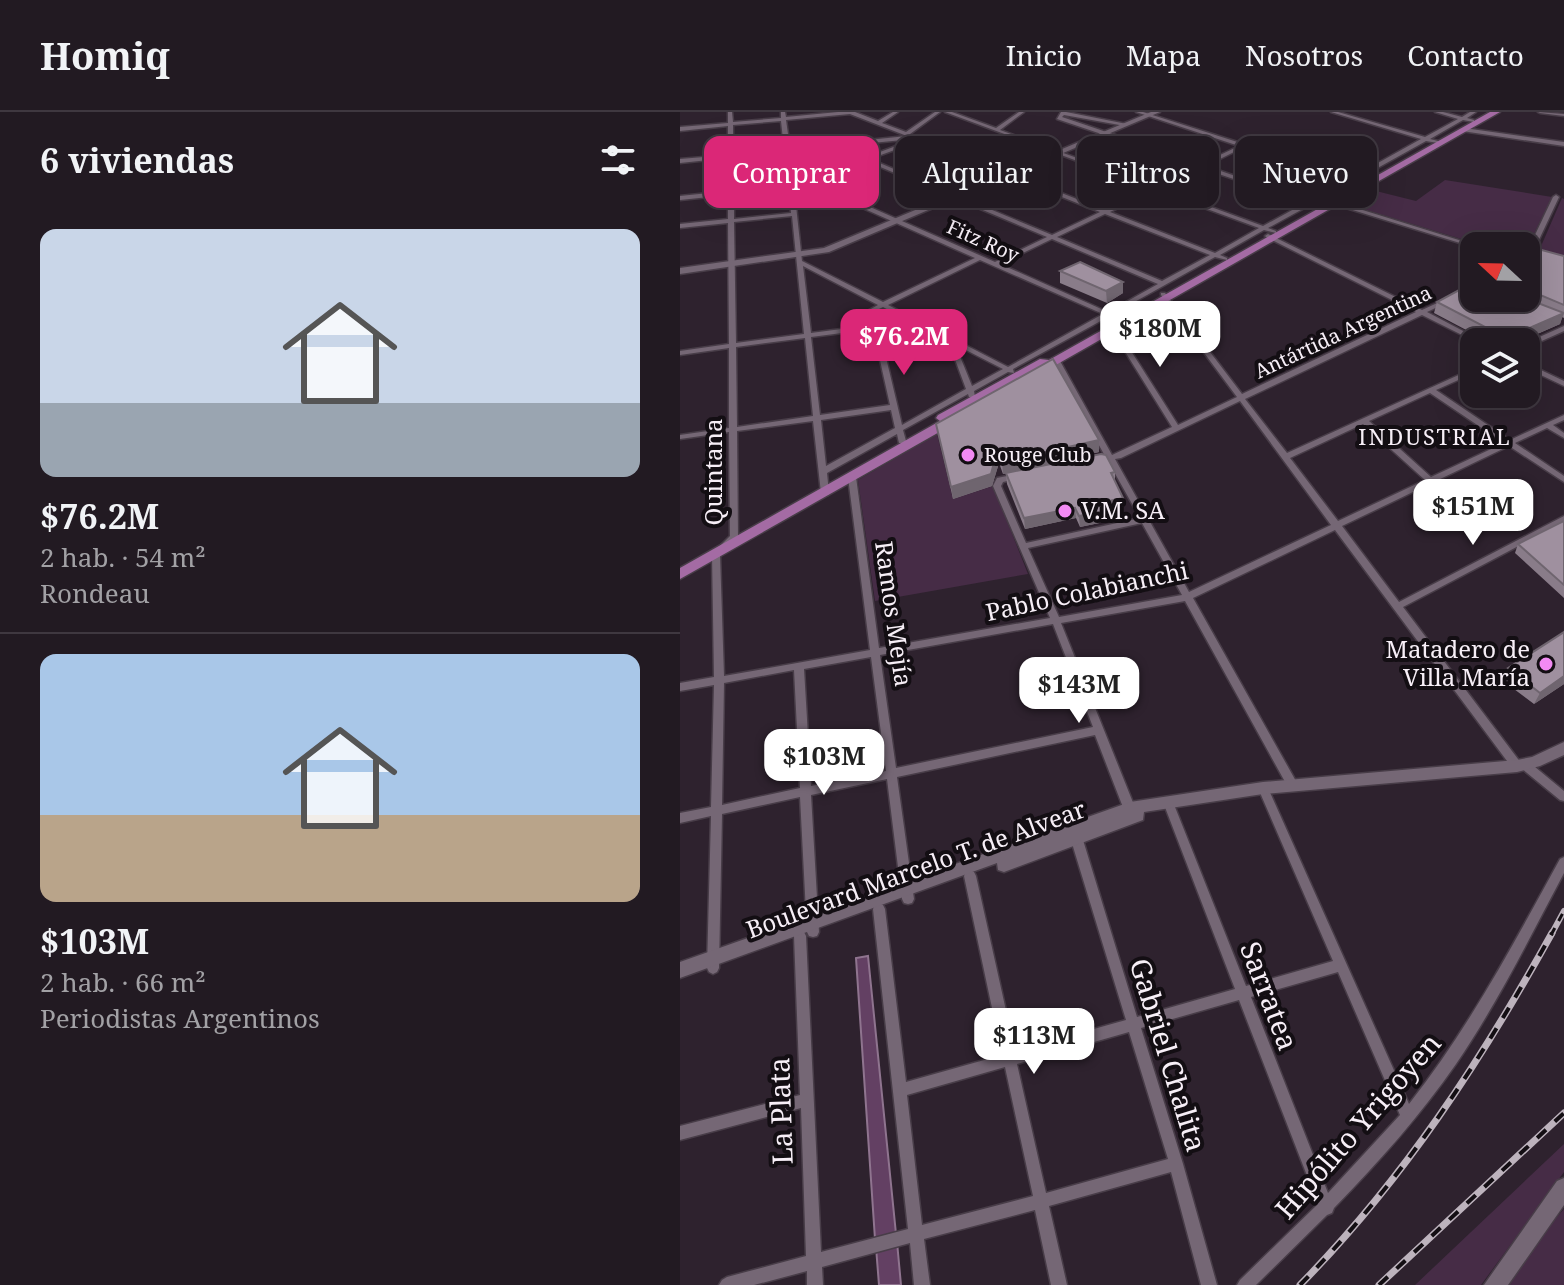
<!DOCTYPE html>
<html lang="es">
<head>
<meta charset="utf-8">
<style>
  :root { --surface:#221a22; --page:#2e272f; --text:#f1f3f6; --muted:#a2a1a5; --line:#3f3840; --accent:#db2777 }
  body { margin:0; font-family:"Noto Serif",serif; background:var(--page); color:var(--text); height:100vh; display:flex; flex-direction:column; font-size:30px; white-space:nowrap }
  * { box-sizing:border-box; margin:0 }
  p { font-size:26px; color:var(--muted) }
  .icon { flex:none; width:44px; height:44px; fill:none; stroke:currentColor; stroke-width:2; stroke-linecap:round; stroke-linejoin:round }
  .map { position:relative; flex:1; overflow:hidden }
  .drawer { display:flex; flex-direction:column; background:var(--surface); width:680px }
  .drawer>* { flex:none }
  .banner { position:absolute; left:24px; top:24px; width:740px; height:72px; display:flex; gap:16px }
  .needle { width:52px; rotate:292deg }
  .tools { position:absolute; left:780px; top:120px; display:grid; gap:16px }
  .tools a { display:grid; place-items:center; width:80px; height:80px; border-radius:16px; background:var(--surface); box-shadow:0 8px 32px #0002,0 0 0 2px var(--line); font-size:40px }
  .price { position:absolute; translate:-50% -68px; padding:0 18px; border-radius:16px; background:#fff; color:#222; font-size:26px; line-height:52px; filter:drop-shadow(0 2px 4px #0008) }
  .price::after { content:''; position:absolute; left:50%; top:48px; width:24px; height:18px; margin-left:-12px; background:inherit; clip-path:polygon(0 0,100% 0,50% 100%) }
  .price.selected { background:var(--accent); color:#fff }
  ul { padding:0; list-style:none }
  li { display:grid; align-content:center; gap:16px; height:424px; padding:0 40px }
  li+li { border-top:2px solid var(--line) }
  li span { display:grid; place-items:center; height:248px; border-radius:16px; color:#555 }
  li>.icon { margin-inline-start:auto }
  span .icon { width:144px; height:144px; fill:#fffc; stroke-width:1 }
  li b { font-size:34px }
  h2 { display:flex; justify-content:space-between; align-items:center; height:96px; padding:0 40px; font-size:34px }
  .pill { padding:0 28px; border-radius:16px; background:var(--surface); box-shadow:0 8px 32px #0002,0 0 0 2px var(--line); font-size:28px; line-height:72px }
  .pill.selected { background:var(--accent); color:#fff }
  header { display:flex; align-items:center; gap:48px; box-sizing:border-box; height:112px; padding:0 40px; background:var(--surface); border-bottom:2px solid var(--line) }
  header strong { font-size:38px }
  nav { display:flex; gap:44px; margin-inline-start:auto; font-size:28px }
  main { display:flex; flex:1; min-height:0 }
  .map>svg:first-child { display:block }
  .green { fill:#462c46 }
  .water { fill:#634063; stroke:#8f748f; stroke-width:2 }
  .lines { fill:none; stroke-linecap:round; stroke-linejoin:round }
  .street-casing { stroke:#483d48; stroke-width:3 }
  .secondary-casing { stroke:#483d48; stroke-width:3 }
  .primary-casing { stroke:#483d48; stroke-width:3 }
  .street { fill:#756775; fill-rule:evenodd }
  .secondary { fill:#756775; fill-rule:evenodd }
  .primary { fill:#a46ba4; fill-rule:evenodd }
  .rail-far1-casing { stroke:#bdb3bd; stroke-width:6 }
  .rail-casing { stroke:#bdb3bd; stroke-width:7 }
  .rail-far1 { stroke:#130e13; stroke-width:3; stroke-dasharray:8; stroke-linecap:butt }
  .rail { stroke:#130e13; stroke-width:4; stroke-dasharray:12; stroke-linecap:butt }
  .wall { fill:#897c89 }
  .shaded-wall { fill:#6f656f }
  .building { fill:#9f909f; stroke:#6f656f; stroke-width:2 }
  .poi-dot { fill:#f28af3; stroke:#130e13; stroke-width:3 }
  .labels { text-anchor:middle; stroke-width:8; stroke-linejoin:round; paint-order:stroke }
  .far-street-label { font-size:20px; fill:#f7eff7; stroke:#130e13 }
  .far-poi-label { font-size:20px; fill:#f7eff7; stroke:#130e13; text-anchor:start }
  .far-neighbourhood-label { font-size:22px; letter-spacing:2px; fill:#f7eff7; stroke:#130e13 }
  .street-label { font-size:24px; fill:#f7eff7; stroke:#130e13 }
  .poi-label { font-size:24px; fill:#f7eff7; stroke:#130e13; text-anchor:start }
  .near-street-label { font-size:28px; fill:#f7eff7; stroke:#130e13 }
</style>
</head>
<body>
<header>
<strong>Homiq</strong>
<nav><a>Inicio</a><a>Mapa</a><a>Nosotros</a><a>Contacto</a></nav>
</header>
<main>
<section class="drawer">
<h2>6 viviendas<svg class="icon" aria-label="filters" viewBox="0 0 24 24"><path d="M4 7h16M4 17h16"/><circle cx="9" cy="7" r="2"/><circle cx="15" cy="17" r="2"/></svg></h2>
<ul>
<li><span style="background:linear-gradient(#c9d6e8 70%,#9aa5b1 0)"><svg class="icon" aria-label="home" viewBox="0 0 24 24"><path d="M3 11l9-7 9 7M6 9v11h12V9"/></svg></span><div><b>$76.2M</b><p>2 hab. · 54 m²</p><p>Rondeau</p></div></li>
<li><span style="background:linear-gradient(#a9c7e8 65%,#b9a48a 0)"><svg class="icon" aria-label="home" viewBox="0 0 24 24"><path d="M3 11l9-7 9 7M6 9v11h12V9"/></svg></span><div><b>$103M</b><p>2 hab. · 66 m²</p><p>Periodistas Argentinos</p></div></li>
</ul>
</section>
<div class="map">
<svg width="884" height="1173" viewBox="0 0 884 1173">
  <rect width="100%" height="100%" fill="#2e222e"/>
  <!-- green -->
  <path class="green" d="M765 68 872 85 846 138V134H804L664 91 688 77 736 89Z
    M882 86 884 87V157L855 148Z
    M257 322 273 387 313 374 348 462 195 489 178 368Z
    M884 1032V1060L801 1173H735Z
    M884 1097V1173H824L853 1132Z"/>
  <!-- water -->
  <path class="water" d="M188 844 216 1122 195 1127 176 846Z
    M217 1130 221 1173H199L196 1135Z"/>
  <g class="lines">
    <defs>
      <path id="street" d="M48 0H52L53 10 101 6V0H105L106 5 158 0H175L198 9 213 0H218L202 11 226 20 255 0H260L230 22 425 98 470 76 265 0H272L316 16 339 0H344L320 18 474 74 516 54 377 7 381 0H386L447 12 445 14 384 3 382 5 521 52 559 34 456 0H463L671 66 741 27 651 0H658L745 25 778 7 755 0H763L782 5 790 0H796L787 6 794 8V10L783 8 750 27 758 29V31L746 29 676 68 683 70V72L672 70 634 91 641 93V95L630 93 588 116 596 119V121L584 118 540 143 547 146V148L535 145 433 202 441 206V208H437L428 205 333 257 334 261 328 260 294 279 295 285H289L288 282 223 318 226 329 225 331H219L217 322 147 361 149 381 148 383H142L141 381 133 309 57 319 58 425 40 443 44 564 190 538 168 365 172 363 176 365 199 536 370 506 313 374 317 366 337 362 341 364 340 366 323 370 321 374 346 431 460 406 428 349 415 351 411 349 425 344 372 249 374 248 380 249 432 343 492 315 431 217 432 216 437 217 498 313 557 285 481 183V181H485L562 282 736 200 586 125 585 124 588 122 742 198 766 187H770V189L747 200 804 230H796L742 203 565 287 607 341 794 256V261L756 278 830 328 884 303V308L873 313 884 321V326L867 316 835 331 884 364V370L829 334 662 414 719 490 884 404V410L723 495 841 651 845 649 849 650 884 679V689L880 688 841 656 837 658 833 657 655 418 513 486 617 671 618 674 617 677 613 678 609 677 505 489 381 511 458 703 456 706 452 708 448 706 446 703 415 623 217 665 234 787 232 791 228 792 224 791 222 787 207 667 131 683 139 820 137 824 133 825 129 824 127 820 120 685 42 702 39 856 37 860 33 862 29 860 27 856 31 704 0 711V701L31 695 34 573 0 579V571L34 565 32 442 50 424 49 320 0 327V323L49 316V236L0 243V239L49 232 48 111 0 116V112L48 107V83L0 88V84L48 79V46L0 51V47L48 43V14L0 19V15L48 11ZM170 2 227 24 110 36 106 8ZM101 9 104 37 53 42V13ZM233 27H235L127 67 112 60 110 39ZM239 29 420 100 372 123 190 47ZM564 35 667 68 629 89 526 54ZM105 40 108 73 54 79 53 45ZM186 49 367 125 315 150 131 69ZM521 56 625 91 583 114 479 76ZM113 65 122 69 114 72ZM126 71 295 146 203 190 122 149 114 75ZM109 76 111 101 54 107V82ZM475 78 579 116 535 141 430 100ZM425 102 530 143 482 169 377 125ZM112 104 124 222 56 231 54 110ZM372 127 478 172 428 200 320 152ZM300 148 423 202 328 255 208 193ZM123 154 198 193 189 198 192 213 131 221ZM203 195 227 208 199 212 195 199ZM233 211 273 232V242L286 277 222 313 199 216ZM193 217 210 293 140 303 131 225ZM125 226 133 304 57 315 56 235ZM280 235 323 257 292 274 279 242ZM750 281 824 331 751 365 689 309ZM560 289 651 413 509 480 435 347 441 346ZM211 298 215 316 146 354 141 308ZM683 312 745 368 658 409 610 346ZM462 411 502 483 379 505 348 436ZM373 512 413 615 216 656 200 543ZM191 545 206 659 131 674 124 557ZM114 558 120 676 42 693 44 571Z
        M858 0 884 2V4L860 1Z
        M784 16 884 30V34L782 19Z
        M876 83 879 85 849 149 846 151V142L873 85Z
        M653 90H657L798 134 793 135 653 92Z
        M884 214V219L846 236V231Z
        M846 251 884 269V274L846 256Z
        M583 672 587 673 588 676 729 992C789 916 834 831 880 747L884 745V761C850 825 817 892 776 952 740 1004 698 1051 654 1096L652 1101 647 1103 576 1173H557L560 1168 638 1092 559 888 461 916 503 1052 537 1173H521L491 1060 369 1094 387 1173H371L355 1098 244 1127 250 1173H234L230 1131 142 1155 143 1173H127V1159L74 1173H39L42 1168 47 1165 126 1144 121 996 0 1028V1014L120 983 114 824 116 820 120 818 124 820 126 824 141 1140 228 1117 193 797 195 793 199 792 203 793 205 797 226 970 322 943 284 764 286 760 290 759 294 760 296 764 335 939 446 908 391 728 393 725 397 723 401 725 403 728 457 905 555 877 483 690 484 687 488 686 492 687 493 690 566 874 653 849 578 676 579 673ZM658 860 720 1003 648 1081 571 885ZM449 920 488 1047 366 1081 337 952ZM325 955 353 1084 242 1113 227 983Z"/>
      <path id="secondary" d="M471 0H480L149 140 0 162V156L144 136Z
        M884 630V643L860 654 837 660 583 682 464 700 463 708 324 760 318 758 317 751 0 866V850L450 690 583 670 837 648 852 645Z
        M884 1066V1093L828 1173H804L877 1069Z"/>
      <path id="primary" d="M810 0H820L360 262 351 261 275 304 279 307 277 310 0 467V456L260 309 256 306 258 303 360 247 369 248Z"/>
    </defs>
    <!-- street casing -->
    <use href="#street" class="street-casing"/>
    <!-- secondary casing -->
    <use href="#secondary" class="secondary-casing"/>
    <!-- primary casing -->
    <use href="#primary" class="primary-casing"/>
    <!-- street -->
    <use href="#street" class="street"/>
    <!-- secondary -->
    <use href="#secondary" class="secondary"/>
    <!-- primary -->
    <use href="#primary" class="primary"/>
    <defs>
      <path id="rail-far1" d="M871 823 884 799"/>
      <path id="rail" d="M620 1173C723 1068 801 949 872 821
        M699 1173 884 1001"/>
    </defs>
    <!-- rail-far1 casing -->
    <use href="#rail-far1" class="rail-far1-casing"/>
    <!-- rail casing -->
    <use href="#rail" class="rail-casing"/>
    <!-- rail-far1 -->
    <use href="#rail-far1" class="rail-far1"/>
    <!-- rail -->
    <use href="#rail" class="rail"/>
  </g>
  <!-- wall -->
  <path class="wall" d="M846 143 884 144V206L882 205 880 212 839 230H809L754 201 757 190 846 186Z
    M380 159 443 181 427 191 380 171Z
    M256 312 419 328V340L323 362 319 351 312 374 273 387Z
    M435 360V370L443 396 424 400V410L400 415 396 406 345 417 327 372 326 361Z
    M884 409V486L835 441 838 432Z
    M884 520V572L854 592 822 568 828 556Z"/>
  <!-- shaded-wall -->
  <path class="shaded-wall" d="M443 170V181L427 191 426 179Z
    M884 201 880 212 839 230H825L826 226Z
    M419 328V340L323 362 322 350Z
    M317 339 319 351 312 374 273 387 271 375Z
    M443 386V396L424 400V410L400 415 399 404 420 391Z
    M395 396 396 406 345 417 344 406Z
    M884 564V572L854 592 860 581Z"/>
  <!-- building -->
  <path class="building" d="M858 137 884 144V193L846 177V143Z
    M400 150 443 170 426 179 380 159Z
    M794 170V186H845L884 201 826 226 757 190Z
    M373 247 419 328 322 350 317 339 311 362 271 375 256 312Z
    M421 342 426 343 435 360 431 361 443 386 420 391 424 399 399 404 395 396 344 406 326 361Z
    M884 409V473L838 432Z
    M884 520V564L860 581 828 556Z"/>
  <!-- markers -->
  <g class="poi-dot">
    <circle cx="288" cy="343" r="8"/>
    <circle cx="385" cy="399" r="8"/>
    <circle cx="866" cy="552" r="8"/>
  </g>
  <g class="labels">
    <!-- far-street labels -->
    <g class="far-street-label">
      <text transform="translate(303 129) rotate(24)" y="7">Fitz Roy</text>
      <text transform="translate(663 220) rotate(-25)" y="7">Antártida Argentina</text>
    </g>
    <!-- far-poi labels -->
    <g class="far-poi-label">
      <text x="304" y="350">Rouge Club</text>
    </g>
    <!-- far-neighbourhood labels -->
    <g class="far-neighbourhood-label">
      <text x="755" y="333">INDUSTRIAL</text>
    </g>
    <!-- street labels -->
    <g class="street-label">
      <text transform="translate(34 360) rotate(-90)" y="8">Quintana</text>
      <text transform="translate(407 480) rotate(-12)" y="8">Pablo Colabianchi</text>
      <text transform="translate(213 502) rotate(82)" y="8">Ramos Mejía</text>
      <text transform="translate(236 758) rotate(-20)" y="8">Boulevard Marcelo T. de Alvear</text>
    </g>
    <!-- poi labels -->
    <g class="poi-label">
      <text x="401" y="407">V.M. SA</text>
      <text x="850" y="546" text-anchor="end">Matadero de<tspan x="850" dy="28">Villa María</tspan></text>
    </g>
    <!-- near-street labels -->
    <g class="near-street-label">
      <text transform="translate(589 884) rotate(69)" y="10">Sarratea</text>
      <text transform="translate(488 943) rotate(73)" y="10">Gabriel Chalita</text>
      <text transform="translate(101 999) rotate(-92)" y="10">La Plata</text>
      <text transform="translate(678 1014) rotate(-49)" y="10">Hipólito Yrigoyen</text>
    </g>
  </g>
</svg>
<div class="tools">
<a><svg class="needle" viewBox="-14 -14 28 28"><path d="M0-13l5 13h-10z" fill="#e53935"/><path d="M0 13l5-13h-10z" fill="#a2a1a5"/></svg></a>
<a><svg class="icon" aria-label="layers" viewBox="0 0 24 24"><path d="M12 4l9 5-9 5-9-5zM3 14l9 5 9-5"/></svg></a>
</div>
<b class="price" style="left:480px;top:257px">$180M</b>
<b class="price selected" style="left:224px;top:265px">$76.2M</b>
<b class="price" style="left:793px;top:435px">$151M</b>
<b class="price" style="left:399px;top:613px">$143M</b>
<b class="price" style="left:144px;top:685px">$103M</b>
<b class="price" style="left:354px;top:964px">$113M</b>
<div class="banner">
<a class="pill selected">Comprar</a>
<a class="pill">Alquilar</a>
<a class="pill">Filtros</a>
<a class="pill">Nuevo</a>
</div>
</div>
</main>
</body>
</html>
